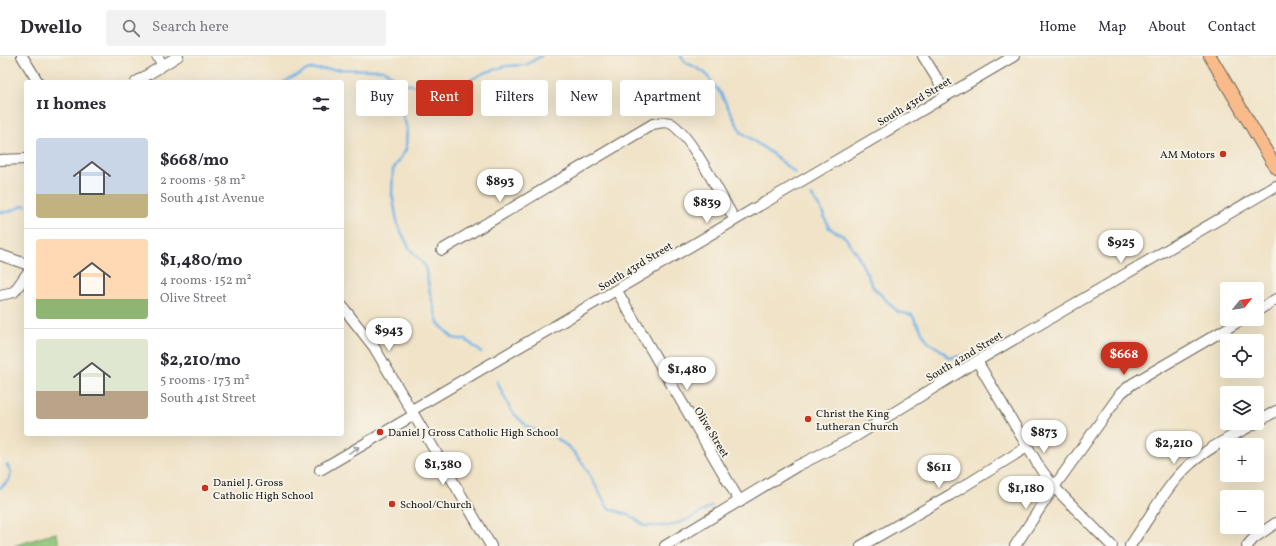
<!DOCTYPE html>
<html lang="en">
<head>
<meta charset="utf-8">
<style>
  :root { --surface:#fff; --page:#f2f2f3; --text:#2b2b33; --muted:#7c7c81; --line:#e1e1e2; --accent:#c8321e }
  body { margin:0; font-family:Vollkorn,serif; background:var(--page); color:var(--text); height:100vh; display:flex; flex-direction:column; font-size:15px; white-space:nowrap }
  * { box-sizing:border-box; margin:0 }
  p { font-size:13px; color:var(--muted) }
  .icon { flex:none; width:22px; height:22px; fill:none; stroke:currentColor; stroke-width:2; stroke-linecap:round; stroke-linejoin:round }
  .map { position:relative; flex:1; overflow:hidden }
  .panel { position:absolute; left:24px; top:24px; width:320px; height:356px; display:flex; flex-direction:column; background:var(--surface); border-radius:4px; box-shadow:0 4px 16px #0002 }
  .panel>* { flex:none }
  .hud { position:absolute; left:356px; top:24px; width:380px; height:36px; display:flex; gap:8px }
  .needle { width:26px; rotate:60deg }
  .tools { position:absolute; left:1220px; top:226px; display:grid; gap:8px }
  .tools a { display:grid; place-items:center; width:44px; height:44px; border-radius:4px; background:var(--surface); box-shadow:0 4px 16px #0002; font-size:20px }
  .price { position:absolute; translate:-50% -34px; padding:0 9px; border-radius:14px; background:#fff; color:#222; font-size:13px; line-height:26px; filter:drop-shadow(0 1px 2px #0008) }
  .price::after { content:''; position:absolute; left:50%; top:24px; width:12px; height:9px; margin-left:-6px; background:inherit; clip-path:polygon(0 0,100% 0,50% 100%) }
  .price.on { background:var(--accent); color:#fff }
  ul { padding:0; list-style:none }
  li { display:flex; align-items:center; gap:12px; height:100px; padding:0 12px }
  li+li { border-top:1px solid var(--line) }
  li span { display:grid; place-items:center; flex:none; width:112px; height:80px; border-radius:4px; color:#555 }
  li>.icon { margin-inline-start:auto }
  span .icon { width:48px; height:48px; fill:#fffc; stroke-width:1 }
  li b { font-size:17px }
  h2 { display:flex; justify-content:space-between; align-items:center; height:48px; padding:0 12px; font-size:17px }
  .chip { padding:0 14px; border-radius:4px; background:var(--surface); box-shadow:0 4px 16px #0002; font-size:14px; line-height:36px }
  .chip.on { background:var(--accent); color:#fff }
  header { display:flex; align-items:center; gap:24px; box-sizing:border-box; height:56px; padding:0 20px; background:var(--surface); border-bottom:1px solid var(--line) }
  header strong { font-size:19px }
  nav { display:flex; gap:22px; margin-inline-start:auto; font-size:14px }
  .search { width:280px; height:36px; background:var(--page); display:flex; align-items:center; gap:10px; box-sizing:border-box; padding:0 14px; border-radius:4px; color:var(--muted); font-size:15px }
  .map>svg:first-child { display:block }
  .green { fill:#8dc67a; stroke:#54714b }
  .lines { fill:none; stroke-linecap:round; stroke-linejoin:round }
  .stream { stroke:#72b3e6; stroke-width:2.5 }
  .minor-casing { stroke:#666258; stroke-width:12 }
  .major-casing { stroke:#666258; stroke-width:14 }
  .minor { stroke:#fff; stroke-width:10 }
  .major { stroke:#fabb8b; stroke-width:12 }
  .oneway { stroke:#999 }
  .poi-dot { fill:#c8321e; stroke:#f7f3e8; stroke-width:1.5 }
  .labels { text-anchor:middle; stroke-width:4; stroke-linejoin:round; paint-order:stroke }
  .street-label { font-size:11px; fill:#1c1c1c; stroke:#f7f3e8 }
  .poi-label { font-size:11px; fill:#1c1c1c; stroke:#f7f3e8; text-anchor:start }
</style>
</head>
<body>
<header>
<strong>Dwello</strong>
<div class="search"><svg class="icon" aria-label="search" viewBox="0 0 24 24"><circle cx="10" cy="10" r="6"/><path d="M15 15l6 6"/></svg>Search here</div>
<nav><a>Home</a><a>Map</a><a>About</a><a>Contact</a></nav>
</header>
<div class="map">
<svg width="1276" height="490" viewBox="0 0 1276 490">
  <rect width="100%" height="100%" fill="#f7f3e8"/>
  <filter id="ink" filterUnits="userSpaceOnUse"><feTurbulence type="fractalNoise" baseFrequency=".025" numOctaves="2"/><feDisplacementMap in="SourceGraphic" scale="8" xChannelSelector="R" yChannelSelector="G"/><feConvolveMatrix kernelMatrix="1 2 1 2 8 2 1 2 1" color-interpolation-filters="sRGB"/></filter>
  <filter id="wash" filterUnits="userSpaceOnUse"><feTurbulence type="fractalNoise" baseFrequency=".012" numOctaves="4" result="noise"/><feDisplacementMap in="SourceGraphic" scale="16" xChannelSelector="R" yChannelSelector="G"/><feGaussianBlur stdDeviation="0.9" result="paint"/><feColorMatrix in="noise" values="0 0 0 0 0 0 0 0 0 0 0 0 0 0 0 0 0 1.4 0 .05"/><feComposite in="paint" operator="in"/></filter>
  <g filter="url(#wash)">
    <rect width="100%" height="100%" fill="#f0e3c7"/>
    <!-- green -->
    <path class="green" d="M56 477 60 490H13Z"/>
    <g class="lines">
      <!-- stream -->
      <path class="stream" d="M681 0 685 6 704 16 721 38 741 76 774 99 795 117
        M284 26 309 13 384 14 402 27 435 34 459 30 484 17 506 10 526 9 541 0
        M402 27 399 51 407 71 406 93 393 114 392 138 398 170 410 193 425 210 430 237 438 267 453 282 466 284 481 296
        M812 140 822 155 829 172 845 181 857 198 873 231 898 256 912 259 928 286 941 294 949 302 968 299
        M0 156H8L25 149 26 150
        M497 325 511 355 529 372 555 381 571 393 584 409 608 452 631 460 645 470H669L687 464 712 450
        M0 432 9 424 11 416 7 409"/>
    </g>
  </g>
  <g filter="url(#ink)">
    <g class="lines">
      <defs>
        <path id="minor" d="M22 0 38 26
          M157 0 163 9
          M923 0 947 39
          M136 26 178 0
          M0 104 26 103
          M442 194 653 68C658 67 665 65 670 67 690 77 722 143 735 164
          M0 199 26 208
          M617 235 740 446
          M0 239 14 236 26 219
          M342 250 374 291 491 490
          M1257 255 1276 243
          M977 305 1040 412 1054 431 1112 490
          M412 354 1014 0
          M1257 366 1276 355
          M320 414 414 359
          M665 490 797 410 853 382 977 305 1276 130
          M861 490 950 439 1027 391
          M1015 490 1054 431 1121 337 1132 328 1243 263
          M1130 490C1146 467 1168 428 1188 410 1207 392 1233 380 1256 367
          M1247 490 1254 482 1276 467"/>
        <path id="major" d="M1210 0 1276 112"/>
      </defs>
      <!-- minor casing -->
      <use href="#minor" class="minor-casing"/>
      <!-- major casing -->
      <use href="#major" class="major-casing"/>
      <!-- minor -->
      <use href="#minor" class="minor"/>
      <!-- major -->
      <use href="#major" class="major"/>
    </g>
    <!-- one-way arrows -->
    <defs><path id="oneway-shaft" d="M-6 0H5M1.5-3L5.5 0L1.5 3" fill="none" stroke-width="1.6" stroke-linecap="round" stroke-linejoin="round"/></defs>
    <use class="oneway" href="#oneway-shaft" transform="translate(354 394) rotate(-31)"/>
  </g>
  <!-- markers -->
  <g class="poi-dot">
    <circle cx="1223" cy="98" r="4"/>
    <circle cx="808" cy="363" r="4"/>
    <circle cx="380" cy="376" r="4"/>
    <circle cx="205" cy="432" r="4"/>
    <circle cx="392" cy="448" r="4"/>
  </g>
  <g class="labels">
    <!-- street labels -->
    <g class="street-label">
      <text transform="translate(914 45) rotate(-31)" y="4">South 43rd Street</text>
      <text transform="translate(635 210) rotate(-31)" y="4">South 43rd Street</text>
      <text transform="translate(964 300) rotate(-31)" y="4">South 42nd Street</text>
      <text transform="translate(712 376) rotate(59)" y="4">Olive Street</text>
    </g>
    <!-- poi labels -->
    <g class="poi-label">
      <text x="1215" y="102" text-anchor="end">AM Motors</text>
      <text x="816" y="361">Christ the King<tspan x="816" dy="13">Lutheran Church</tspan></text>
      <text x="388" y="380">Daniel J Gross Catholic High School</text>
      <text x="213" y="430">Daniel J. Gross<tspan x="213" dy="13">Catholic High School</tspan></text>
      <text x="400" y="452">School/Church</text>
    </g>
  </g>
</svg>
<div class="tools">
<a><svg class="needle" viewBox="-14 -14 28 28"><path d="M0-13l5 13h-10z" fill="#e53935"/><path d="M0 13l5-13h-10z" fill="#7c7c81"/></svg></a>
<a><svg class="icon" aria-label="locate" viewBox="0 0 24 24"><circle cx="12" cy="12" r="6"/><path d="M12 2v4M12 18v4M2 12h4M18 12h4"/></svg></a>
<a><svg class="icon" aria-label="layers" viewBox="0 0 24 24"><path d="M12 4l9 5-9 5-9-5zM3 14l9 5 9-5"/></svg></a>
<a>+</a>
<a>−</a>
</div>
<b class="price" style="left:500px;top:147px">$893</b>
<b class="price" style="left:707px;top:168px">$839</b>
<b class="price" style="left:1121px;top:208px">$925</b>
<b class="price" style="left:389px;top:296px">$943</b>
<b class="price on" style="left:1124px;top:320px">$668</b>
<b class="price" style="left:687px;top:335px">$1,480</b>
<b class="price" style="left:1044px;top:398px">$873</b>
<b class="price" style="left:1174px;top:409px">$2,210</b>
<b class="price" style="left:443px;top:430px">$1,380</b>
<b class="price" style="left:939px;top:433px">$611</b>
<b class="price" style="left:1026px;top:454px">$1,180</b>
<div class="hud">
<a class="chip">Buy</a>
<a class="chip on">Rent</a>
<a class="chip">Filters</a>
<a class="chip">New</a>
<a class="chip">Apartment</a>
</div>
<section class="panel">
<h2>11 homes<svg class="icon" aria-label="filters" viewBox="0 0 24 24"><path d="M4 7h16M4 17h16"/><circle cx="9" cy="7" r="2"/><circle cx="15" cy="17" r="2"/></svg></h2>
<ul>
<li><span style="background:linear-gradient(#c9d6e8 70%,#c2b280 0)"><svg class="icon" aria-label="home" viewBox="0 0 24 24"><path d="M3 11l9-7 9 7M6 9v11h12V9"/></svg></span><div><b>$668/mo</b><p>2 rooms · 58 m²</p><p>South 41st Avenue</p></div></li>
<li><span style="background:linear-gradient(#ffd9b3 75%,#8fb573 0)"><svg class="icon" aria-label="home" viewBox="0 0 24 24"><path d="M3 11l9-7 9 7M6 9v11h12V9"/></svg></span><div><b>$1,480/mo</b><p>4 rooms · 152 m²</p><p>Olive Street</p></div></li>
<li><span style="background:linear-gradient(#dfe7d0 65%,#b9a48a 0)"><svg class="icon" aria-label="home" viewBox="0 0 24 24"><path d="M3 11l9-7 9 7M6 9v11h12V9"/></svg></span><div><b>$2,210/mo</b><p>5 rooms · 173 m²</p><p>South 41st Street</p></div></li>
</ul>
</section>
</div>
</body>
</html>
